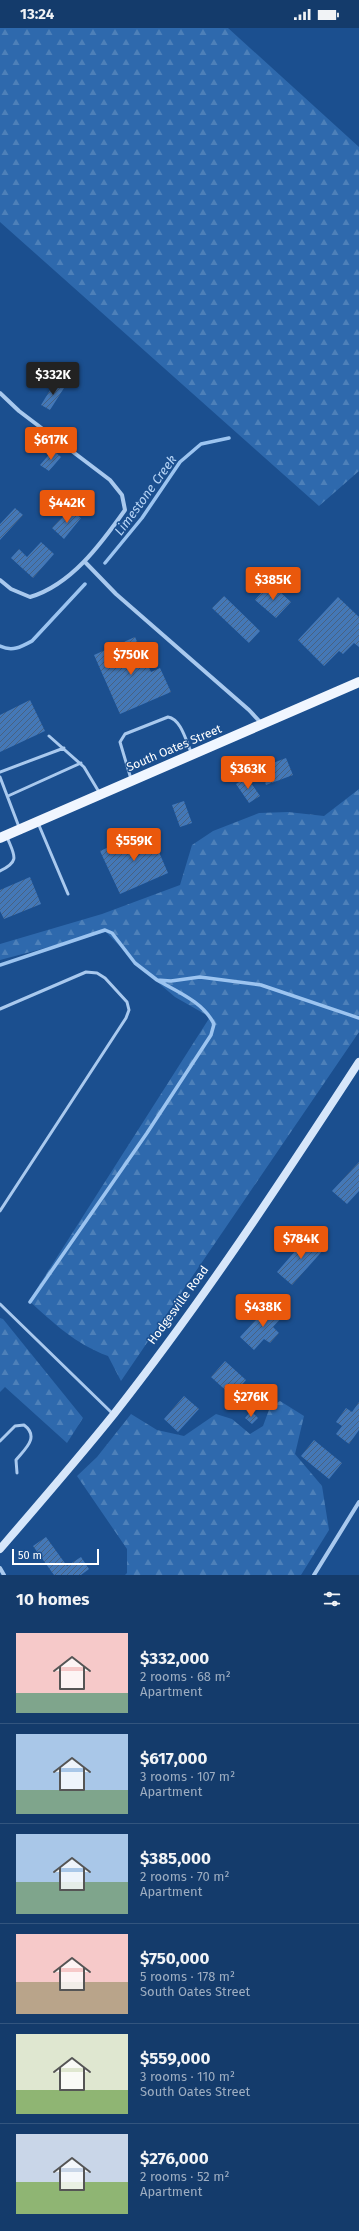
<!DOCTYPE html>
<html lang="en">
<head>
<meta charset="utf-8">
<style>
  :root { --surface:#143b6b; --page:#214673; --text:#f1f3f6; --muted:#9dadc1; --line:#33557e; --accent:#ea580c }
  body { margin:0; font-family:"Fira Sans",sans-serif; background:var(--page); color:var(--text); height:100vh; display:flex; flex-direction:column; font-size:15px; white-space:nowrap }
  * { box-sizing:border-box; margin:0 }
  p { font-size:13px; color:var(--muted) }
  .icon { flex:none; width:22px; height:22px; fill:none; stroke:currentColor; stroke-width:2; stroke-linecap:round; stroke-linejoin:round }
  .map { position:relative; height:1547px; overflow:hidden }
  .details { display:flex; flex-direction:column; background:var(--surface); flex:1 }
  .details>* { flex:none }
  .scale { position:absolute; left:12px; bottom:10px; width:87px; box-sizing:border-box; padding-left:4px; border:2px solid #fff; border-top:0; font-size:11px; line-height:14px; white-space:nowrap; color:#fff; -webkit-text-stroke:3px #1b4f8f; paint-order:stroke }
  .price { position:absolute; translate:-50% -34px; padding:0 9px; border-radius:4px; background:var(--accent); color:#fff; font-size:13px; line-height:26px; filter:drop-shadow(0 1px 2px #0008) }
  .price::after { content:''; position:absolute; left:50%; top:24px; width:12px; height:9px; margin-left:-6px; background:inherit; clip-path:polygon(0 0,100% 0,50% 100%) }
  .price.selected { background:#222; color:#fff }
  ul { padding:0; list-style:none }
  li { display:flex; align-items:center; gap:12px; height:100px; padding:0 16px }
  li+li { border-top:1px solid var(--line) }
  li span { display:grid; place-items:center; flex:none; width:112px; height:80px; border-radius:0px; color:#555 }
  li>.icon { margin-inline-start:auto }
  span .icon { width:48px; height:48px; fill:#fffc; stroke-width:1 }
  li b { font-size:17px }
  h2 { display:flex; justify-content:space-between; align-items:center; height:48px; padding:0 16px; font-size:17px }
  .status { display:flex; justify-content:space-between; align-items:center; height:28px; padding:0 20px; background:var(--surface); direction:ltr }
  .status svg { height:11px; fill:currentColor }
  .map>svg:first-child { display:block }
  .forest { fill:url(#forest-firs) }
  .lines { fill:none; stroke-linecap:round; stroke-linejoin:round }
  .stream { stroke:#9cc4f0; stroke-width:3.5 }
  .building { fill:url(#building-hatch) }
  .lane { stroke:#a9c9ee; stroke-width:3 }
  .street { stroke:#a9c9ee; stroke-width:4 }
  .secondary { stroke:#d6e6fa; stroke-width:8 }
  .primary { stroke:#f0f6ff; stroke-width:10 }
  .labels { text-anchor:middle; stroke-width:3; stroke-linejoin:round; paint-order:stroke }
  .street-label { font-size:12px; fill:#fff; stroke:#1b4f8f }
  .water-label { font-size:13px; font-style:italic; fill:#b5d3f5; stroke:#1b4f8f }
</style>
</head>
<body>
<div class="status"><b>13:24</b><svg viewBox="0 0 49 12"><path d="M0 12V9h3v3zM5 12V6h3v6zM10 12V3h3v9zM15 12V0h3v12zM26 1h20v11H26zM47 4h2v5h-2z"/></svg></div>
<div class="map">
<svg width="359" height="1547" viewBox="0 0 359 1547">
  <defs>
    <pattern id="forest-firs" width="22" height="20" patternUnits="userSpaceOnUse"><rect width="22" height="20" fill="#2e69ad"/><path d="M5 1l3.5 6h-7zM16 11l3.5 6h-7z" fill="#4d80b9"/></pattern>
    <pattern id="building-hatch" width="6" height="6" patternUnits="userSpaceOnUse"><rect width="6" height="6" fill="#4478b7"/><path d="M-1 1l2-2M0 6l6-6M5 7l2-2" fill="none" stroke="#486282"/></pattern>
  </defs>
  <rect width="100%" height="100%" fill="#1b4f8f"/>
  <!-- forest -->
  <path class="forest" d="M0 0H228L359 119V443L319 478 0 194Z
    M359 761V1004L121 1353 108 1328C75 1316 54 1295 29 1273L210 989 175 969 142 941 106 904 0 932V916L102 886 180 857 192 817 213 803 259 785 288 784 324 788Z
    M0 1290 3 1291 83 1390 67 1415 5 1359 0 1364Z
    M280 1373 304 1388 295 1426 322 1458 329 1502 301 1547H125L127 1545V1521L77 1448 97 1429 131 1386 157 1402 184 1408 216 1386 232 1391 250 1406 263 1398 270 1379Z"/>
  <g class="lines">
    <!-- stream -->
    <path class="stream" d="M105 535 142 490 180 434 201 416 229 410
      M0 618C12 624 21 619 32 613L85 556
      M0 937 105 902 112 905 135 935 157 952 171 953 200 949 261 957 359 990
      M30 1274 147 1105 211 1007 214 996C203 974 178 964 157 952"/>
  </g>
  <!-- building -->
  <path class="building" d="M55 354 64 360 50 382 41 377Z
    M53 422 61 429 49 443 40 437Z
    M15 480 23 487 0 512V496Z
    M70 481 81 490 64 511 52 500Z
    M41 514 54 526 33 550 11 530 19 521 27 529Z
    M270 555 291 574 276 590 255 572Z
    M224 568 260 603 249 615 212 580Z
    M338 569 359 589V619L354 615 343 626 339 623 324 638 298 612Z
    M135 609 151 644 160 640 171 664 120 686 94 627Z
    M30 672 45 703 0 724V687Z
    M286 730 293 747 266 757 260 740Z
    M247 749 260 768 249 775 236 756Z
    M184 773 192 795 180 799 172 777Z
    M149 801 168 845 120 866 100 823Z
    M30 849 41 876 4 891 0 883V862Z
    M359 1134V1163L347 1176 332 1163Z
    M310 1206 325 1220 292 1257 277 1244Z
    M270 1276 283 1288 273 1299 279 1305 270 1315 264 1311 254 1322 240 1309Z
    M225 1333 246 1352 232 1368 211 1349Z
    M184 1368 199 1381 178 1404 164 1391Z
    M359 1374V1402L349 1416 336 1406 342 1398 336 1394 346 1380 352 1384Z
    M251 1383 258 1390 252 1396 245 1390Z
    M314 1412 342 1435 329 1451 301 1428Z
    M46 1509 67 1538 81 1529 89 1541 81 1547H54L33 1518Z"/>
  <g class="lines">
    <!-- lane -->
    <path class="lane" d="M49 708 84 739 99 764
      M0 744 64 720
      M0 749 19 799
      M131 751 120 714 125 706 168 689C181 691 186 713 191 724
      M8 768 81 735
      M38 795 68 866
      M0 843C21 833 14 827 7 809
      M0 981 86 944 97 945 105 950 127 974 129 982 126 990 0 1183
      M0 1276 113 1386
      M0 1413 15 1398 24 1397C40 1409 25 1421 16 1432L17 1445"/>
    <!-- street -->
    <path class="street" d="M0 365 19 383 110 452 122 467 125 482C101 516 71 557 30 569L11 561 0 552
      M85 534 116 566 249 682 262 696
      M0 1540 4 1547
      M314 1547 359 1474"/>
    <!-- secondary -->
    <path class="secondary" d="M0 1521C38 1477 77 1432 114 1386 202 1274 281 1154 359 1034"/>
    <!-- primary -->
    <path class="primary" d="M0 810 359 654"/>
  </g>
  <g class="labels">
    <!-- street labels -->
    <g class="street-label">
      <text transform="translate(174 720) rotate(-23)" y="4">South Oates Street</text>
      <text transform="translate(178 1277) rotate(-54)" y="4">Hodgesville Road</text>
    </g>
    <!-- water labels -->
    <g class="water-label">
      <text transform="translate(145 467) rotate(-54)" y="5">Limestone Creek</text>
    </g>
  </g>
</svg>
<div class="scale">50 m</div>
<b class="price selected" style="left:53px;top:368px">$332K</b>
<b class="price" style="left:51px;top:433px">$617K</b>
<b class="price" style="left:67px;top:496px">$442K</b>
<b class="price" style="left:273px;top:573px">$385K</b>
<b class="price" style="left:131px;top:648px">$750K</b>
<b class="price" style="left:248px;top:762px">$363K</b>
<b class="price" style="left:134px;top:834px">$559K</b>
<b class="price" style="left:301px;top:1232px">$784K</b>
<b class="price" style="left:263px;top:1300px">$438K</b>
<b class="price" style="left:251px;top:1390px">$276K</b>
</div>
<section class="details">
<h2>10 homes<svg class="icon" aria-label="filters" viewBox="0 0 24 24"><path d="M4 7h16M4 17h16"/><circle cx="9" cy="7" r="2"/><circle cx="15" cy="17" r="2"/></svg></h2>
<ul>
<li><span style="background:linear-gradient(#f6c9c9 75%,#7fa58c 0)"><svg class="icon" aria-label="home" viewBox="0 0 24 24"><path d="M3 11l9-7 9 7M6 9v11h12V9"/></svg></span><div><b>$332,000</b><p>2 rooms · 68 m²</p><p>Apartment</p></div></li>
<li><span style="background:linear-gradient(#a9c7e8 70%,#7fa58c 0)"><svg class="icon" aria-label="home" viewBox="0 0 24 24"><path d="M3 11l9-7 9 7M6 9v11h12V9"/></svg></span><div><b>$617,000</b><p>3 rooms · 107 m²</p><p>Apartment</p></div></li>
<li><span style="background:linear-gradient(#a9c7e8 60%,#7fa58c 0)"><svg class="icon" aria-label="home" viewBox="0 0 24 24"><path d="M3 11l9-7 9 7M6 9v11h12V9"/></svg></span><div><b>$385,000</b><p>2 rooms · 70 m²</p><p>Apartment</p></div></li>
<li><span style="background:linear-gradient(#f6c9c9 60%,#b9a48a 0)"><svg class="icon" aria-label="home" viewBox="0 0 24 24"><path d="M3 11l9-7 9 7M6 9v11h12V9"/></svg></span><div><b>$750,000</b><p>5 rooms · 178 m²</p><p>South Oates Street</p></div></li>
<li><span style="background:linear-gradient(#dfe7d0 70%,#8fb573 0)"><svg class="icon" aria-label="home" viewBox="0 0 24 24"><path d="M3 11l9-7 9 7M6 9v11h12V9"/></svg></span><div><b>$559,000</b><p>3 rooms · 110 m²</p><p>South Oates Street</p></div></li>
<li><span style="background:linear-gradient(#c9d6e8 60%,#8fb573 0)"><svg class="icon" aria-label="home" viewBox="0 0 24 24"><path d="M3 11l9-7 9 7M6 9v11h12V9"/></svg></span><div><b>$276,000</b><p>2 rooms · 52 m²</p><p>Apartment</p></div></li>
</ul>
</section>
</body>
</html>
